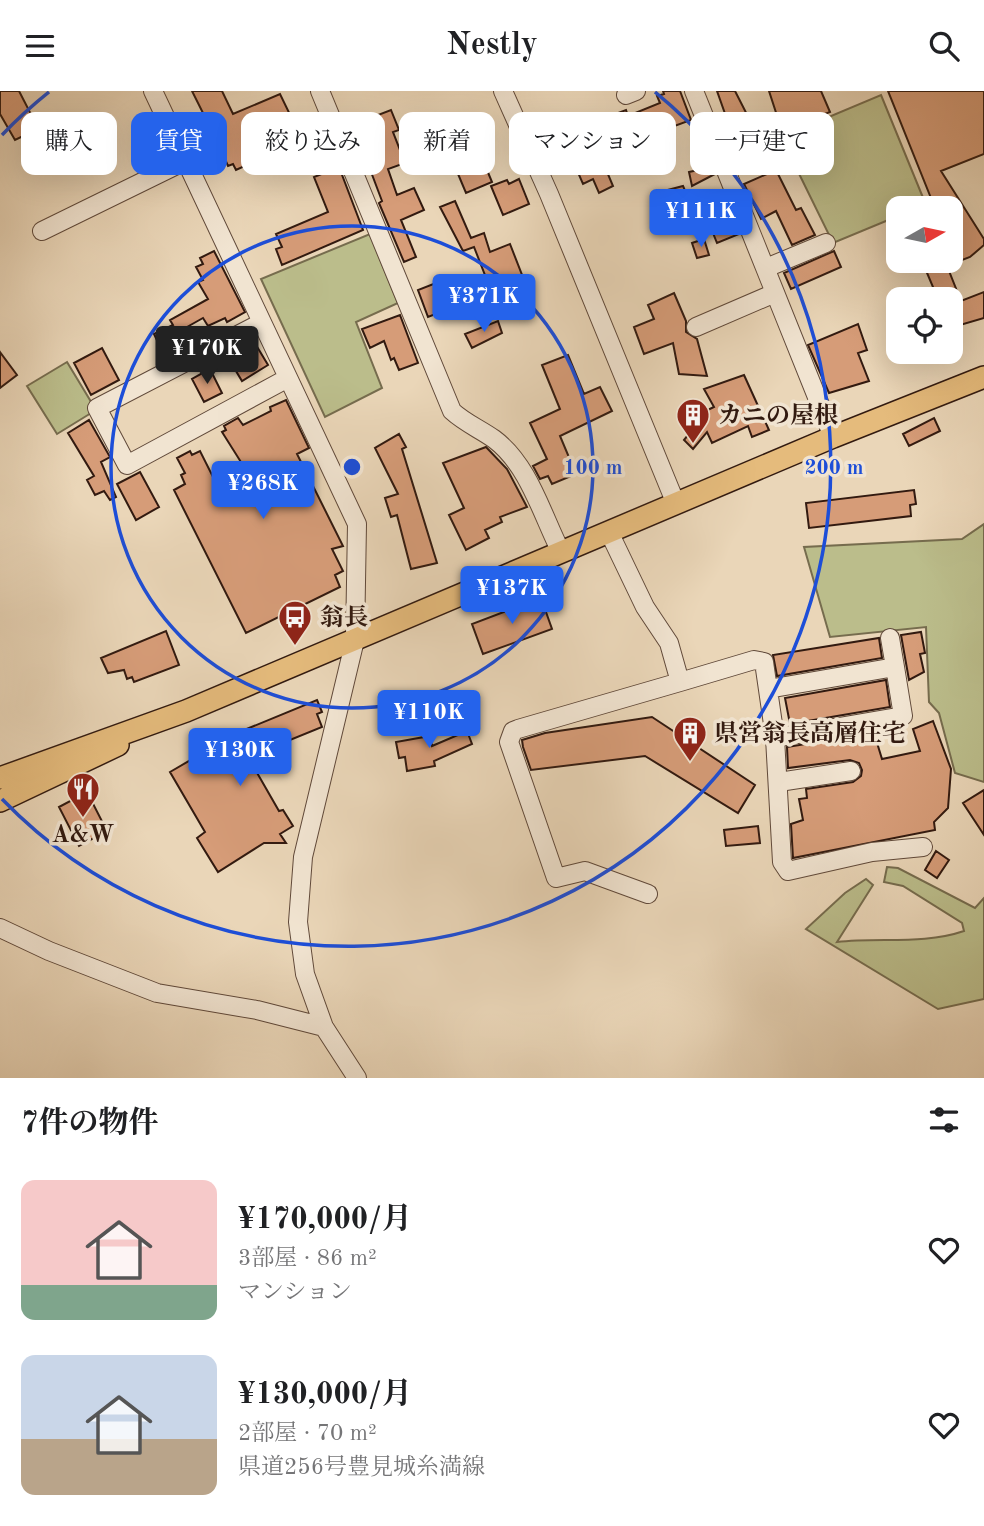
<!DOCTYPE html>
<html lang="ja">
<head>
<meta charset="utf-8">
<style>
  :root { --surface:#fff; --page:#f2f2f2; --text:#202124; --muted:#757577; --accent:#2563eb }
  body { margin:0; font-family:"Old Standard TT","Noto Serif JP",serif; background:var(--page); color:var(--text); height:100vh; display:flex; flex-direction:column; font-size:26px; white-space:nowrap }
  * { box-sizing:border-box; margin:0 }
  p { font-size:23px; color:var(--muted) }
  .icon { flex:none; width:38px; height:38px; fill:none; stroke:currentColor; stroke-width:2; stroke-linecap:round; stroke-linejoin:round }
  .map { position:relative; height:987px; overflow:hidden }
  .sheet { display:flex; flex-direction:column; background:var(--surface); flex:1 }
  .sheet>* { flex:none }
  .hud { position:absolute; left:21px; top:21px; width:943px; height:63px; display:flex; gap:14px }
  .needle { width:46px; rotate:81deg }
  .fabs { position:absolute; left:886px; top:105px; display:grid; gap:14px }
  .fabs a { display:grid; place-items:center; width:77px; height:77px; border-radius:14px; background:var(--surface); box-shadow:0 7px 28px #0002; font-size:35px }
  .price { position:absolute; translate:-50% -60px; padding:0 16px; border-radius:7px; background:var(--accent); color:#fff; font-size:23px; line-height:46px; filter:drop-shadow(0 2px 4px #0008) }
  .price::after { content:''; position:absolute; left:50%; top:42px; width:21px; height:16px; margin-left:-10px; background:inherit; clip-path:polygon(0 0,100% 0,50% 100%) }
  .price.on { background:#222; color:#fff }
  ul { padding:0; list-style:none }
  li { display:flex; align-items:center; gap:21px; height:175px; padding:0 21px }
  li span { display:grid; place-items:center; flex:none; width:196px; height:140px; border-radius:14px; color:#555 }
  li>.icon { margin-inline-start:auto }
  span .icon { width:84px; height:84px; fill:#fffc; stroke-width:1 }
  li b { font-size:30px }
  h2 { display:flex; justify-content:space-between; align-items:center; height:84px; padding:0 21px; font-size:30px }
  .chip { padding:0 24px; border-radius:14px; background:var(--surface); box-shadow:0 7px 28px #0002; font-size:24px; line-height:63px }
  .chip.on { background:var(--accent); color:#fff }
  header { display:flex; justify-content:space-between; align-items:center; height:91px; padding:0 21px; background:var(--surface); font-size:32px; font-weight:800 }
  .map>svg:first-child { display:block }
  .green { fill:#bbbd8b; stroke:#766c4e; stroke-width:2 }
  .building { fill:#d69c78; stroke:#321a10; stroke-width:2 }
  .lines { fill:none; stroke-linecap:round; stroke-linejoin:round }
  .minor-casing { stroke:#60493a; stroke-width:20 }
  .major-casing { stroke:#321a10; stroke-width:24 }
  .minor { stroke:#f1e4d1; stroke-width:18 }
  .major { stroke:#e5bb7c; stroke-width:21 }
  .ring { fill:none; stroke:#1d4ed8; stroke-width:3.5 }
  .labels { text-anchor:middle; stroke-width:7; stroke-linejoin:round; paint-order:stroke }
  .poi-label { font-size:24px; font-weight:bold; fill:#321a10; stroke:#f1e4d1; text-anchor:start }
  .centre { fill:#1d4ed8; stroke:#f1e4d1; stroke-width:3.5 }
  .ring-label { font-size:21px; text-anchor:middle; font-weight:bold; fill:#1d4ed8; stroke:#f1e4d1; stroke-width:7; stroke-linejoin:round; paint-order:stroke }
</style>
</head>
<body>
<header><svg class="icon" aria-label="menu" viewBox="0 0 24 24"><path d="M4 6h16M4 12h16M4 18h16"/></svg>Nestly<svg class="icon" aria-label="search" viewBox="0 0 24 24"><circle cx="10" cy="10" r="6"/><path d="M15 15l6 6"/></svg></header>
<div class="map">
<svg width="984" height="987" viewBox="0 0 984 987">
  <rect width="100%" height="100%" fill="#ead6b8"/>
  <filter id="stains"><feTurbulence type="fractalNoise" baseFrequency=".00286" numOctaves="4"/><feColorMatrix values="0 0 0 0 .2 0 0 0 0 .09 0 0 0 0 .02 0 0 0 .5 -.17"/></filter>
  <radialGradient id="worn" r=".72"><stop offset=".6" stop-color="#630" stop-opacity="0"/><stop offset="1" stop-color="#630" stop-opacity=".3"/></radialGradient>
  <!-- green -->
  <path class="green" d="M881 4 926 114 917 117H898V125L833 152 781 46Z
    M370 143 398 212 356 231 382 297 325 326 261 188Z
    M67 271 96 319 57 343 27 295Z
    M984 433V691L955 682 939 622 929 611 926 536 830 546 804 456 962 448Z
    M887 776 898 777 975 817 984 807V908L938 918 806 838 845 802 866 788 873 794 837 851C880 846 923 854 964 840L962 832 903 795 884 791Z"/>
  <!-- building -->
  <path class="building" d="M0 0H19L54 68 40 76 23 45 15 49 0 23Z
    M192 0H222L233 23 280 3 294 32 305 27 318 55 277 72 273 62 236 79 233 73 228 75 222 61 208 68 193 37 207 30Z
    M663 0H680L691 29 669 37 667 32 621 51 610 25 626 19 628 25 660 12 657 5 664 3Z
    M717 0H735L760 49 745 57 750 65 735 73 722 38 729 34Z
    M769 0H821L830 21 782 40Z
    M888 0H984V63L941 80 984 148V154L970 166 957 171 950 155V117H935Z
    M391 19 399 39 393 41 405 72 388 78 397 104 414 97 424 119 401 129 416 166 404 171 379 112 382 110 365 65 360 67 352 47 361 44 357 32Z
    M584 31 598 70 602 69 613 95 599 102 593 88 583 93 566 54 569 53 564 38Z
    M477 55 492 91 466 102 453 71 464 67 462 62Z
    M339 76 363 139 282 174 276 158 282 156 276 143 328 121 314 86Z
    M712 76 715 83 692 95 689 81Z
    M776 79 796 119 801 117 815 144 792 154 776 120 761 128 744 93Z
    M519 88 529 113 503 124 491 95 507 89 509 93Z
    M683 95 689 109 664 115 660 101Z
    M718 104 720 115 726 112 739 143 717 152 701 112Z
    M455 110 471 147 484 142 490 161 510 153 524 189 492 202 474 156 463 160 440 116Z
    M704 148 709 164 697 167 692 152Z
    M214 160 245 221 227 231 225 227 208 235 203 227 187 236 192 244 182 249 184 253 164 264 154 243 173 234 170 229 208 208 198 191 203 189 196 176 203 173 200 167Z
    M834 160 841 176 791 198 784 182Z
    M922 170H945L961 210 984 201V227L950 237V208H938Z
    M441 190 451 217 428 226 418 199Z
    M674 202 686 230V241L697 248 707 285 679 283 673 252 644 263 634 236 654 228 648 214Z
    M400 224 418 272 399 279 394 267 391 269 384 250 370 257 362 238Z
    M498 230 502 242 472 257 465 243Z
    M858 233 867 259 858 262 869 290 829 302 808 254Z
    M253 249 268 274 242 290 227 265Z
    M102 257 119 289 91 304 74 272Z
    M0 261 17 284 0 297Z
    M568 264 584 303 600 296 612 320 560 345 576 383 552 393 548 385 540 388 533 375 547 368 530 332 560 318 542 274Z
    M210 278 222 302 204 311 192 288Z
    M744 284 769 339 752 346 748 335 712 352 707 341 693 358 684 349 701 328 699 323 714 316 704 298Z
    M286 309 309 357 297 363 343 455 332 458 343 480 335 484 340 496 246 542 174 399 185 393 181 384 185 382 177 367 190 360 192 364 200 360 217 394 246 379 222 341 226 339 224 335 238 327 243 334 271 320 270 316Z
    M934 327 940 340 909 355 903 343Z
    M89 329 110 366 101 371 116 406 110 409 104 400 95 404 87 389 94 385 68 342Z
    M399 343 406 356 402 358 437 472 411 478 397 424 391 426 385 407 398 403 375 357Z
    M486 356 507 378 527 416 500 426 502 431 485 439 489 447 466 459 449 424 464 417 443 372Z
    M140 381 159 416 136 429 117 393Z
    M914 399 916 413 910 414 911 425 809 437 806 412Z
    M541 507 552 538 483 563 472 533Z
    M166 540 179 574 134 591 132 586 127 588 124 579 108 582 101 567Z
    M921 541 925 562 920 563 924 581 909 589 901 544Z
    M879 547 882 567 777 585 773 564Z
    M886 589 890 616 790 633 785 607Z
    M317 609 322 621 317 623 322 636 248 666 279 720 283 719 293 735 280 743 286 752H264L218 781 197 747 205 741 170 681 237 642Z
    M652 626 755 694 738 722 645 665 531 679 523 656 522 649 545 642Z
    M933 630 951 678 948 717 934 731 935 739 793 767 791 733 803 729 799 708 807 707 806 698 853 691 861 685 862 679 859 672 850 669 788 677 787 656 874 642 882 668 920 660 913 638Z
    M467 640 472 653 434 670 435 675 407 680 405 666 399 667 396 651 430 645 432 655Z
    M984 699V744L963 712Z
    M87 701 107 740 79 755 59 716Z
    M758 735 760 752 726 755 724 739Z
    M936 760 949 769 937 787 925 779Z"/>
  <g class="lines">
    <defs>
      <path id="minor" d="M153 0 357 433 355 549 303 766 298 831 305 883 324 936 357 987
        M320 0 452 320C465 332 480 338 494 348 529 374 542 424 561 461
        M503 0 549 103 676 413
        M694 0 833 346
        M626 4 636 0
        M42 140 187 69
        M766 177 826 152
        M261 232 97 317 127 374 288 287
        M696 236 775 202
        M609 441 645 516 669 552 680 591 754 569 764 571 775 647 782 771 788 780 872 761 923 756
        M890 547 895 576
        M768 598 895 576 903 625 775 647
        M779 691 851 680
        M648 803 585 780 556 787 509 651 513 640 518 638 680 591
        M0 837 49 860 157 902 257 919 324 936"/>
      <path id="major" d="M0 687 186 620 833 346 984 286
        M0 710 118 654"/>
    </defs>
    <!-- minor casing -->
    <use href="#minor" class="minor-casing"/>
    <!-- major casing -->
    <use href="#major" class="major-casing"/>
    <!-- minor -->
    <use href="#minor" class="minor"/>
    <!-- major -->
    <use href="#major" class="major"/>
  </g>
  <!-- distance rings -->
  <g class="ring">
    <circle cx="352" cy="376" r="241"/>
    <path d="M2 44A482 482 0 0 1 49 1M655 1A482 482 0 1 1 2 708"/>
  </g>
  <!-- icons -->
  <defs>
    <symbol id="building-pin" viewBox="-11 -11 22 30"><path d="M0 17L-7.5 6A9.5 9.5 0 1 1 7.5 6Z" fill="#8f2418" stroke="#f1e4d1"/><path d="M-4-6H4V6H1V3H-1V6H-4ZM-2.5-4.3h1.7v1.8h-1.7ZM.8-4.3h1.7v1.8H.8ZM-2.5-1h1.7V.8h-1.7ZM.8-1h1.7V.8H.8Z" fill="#fff"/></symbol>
    <symbol id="bus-pin" viewBox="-11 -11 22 30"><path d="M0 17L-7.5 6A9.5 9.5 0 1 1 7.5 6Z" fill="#8f2418" stroke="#f1e4d1"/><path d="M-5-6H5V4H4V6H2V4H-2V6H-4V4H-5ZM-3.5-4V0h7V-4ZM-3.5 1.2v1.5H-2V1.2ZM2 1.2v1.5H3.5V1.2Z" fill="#fff"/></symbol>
    <symbol id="restaurant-pin" viewBox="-11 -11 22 30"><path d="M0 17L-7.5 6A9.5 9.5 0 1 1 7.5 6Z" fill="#8f2418" stroke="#f1e4d1"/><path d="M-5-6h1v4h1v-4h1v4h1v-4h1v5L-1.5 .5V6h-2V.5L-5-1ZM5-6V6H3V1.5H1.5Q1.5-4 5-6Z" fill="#fff"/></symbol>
  </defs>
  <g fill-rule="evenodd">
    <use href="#building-pin" x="674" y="305" width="38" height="52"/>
    <use href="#bus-pin" x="276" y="507" width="38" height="52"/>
    <use href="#building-pin" x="671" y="623" width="38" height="52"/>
    <use href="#restaurant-pin" x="64" y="679" width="38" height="52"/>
  </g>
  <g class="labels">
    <!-- poi labels -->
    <g class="poi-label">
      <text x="718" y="332">カニの屋根</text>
      <text x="320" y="534">翁長</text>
      <text x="714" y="650">県営翁長高層住宅</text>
      <text x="83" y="751" text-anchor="middle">A&amp;W</text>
    </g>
  </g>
  <circle cx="352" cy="376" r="10" class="centre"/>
  <g class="ring-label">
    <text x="593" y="383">100 m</text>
    <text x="834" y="383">200 m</text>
  </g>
  <rect width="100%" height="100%" filter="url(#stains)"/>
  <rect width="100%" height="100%" fill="url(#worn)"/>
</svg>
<div class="fabs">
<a><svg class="needle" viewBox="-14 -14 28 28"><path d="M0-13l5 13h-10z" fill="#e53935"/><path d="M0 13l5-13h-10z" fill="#757577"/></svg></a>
<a><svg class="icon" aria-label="locate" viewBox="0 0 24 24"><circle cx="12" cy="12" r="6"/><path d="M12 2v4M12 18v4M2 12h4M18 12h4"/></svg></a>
</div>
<b class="price" style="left:701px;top:158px">¥111K</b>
<b class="price" style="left:484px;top:243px">¥371K</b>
<b class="price on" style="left:207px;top:295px">¥170K</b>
<b class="price" style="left:263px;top:430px">¥268K</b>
<b class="price" style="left:512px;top:535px">¥137K</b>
<b class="price" style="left:429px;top:659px">¥110K</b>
<b class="price" style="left:240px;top:697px">¥130K</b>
<div class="hud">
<a class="chip">購入</a>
<a class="chip on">賃貸</a>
<a class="chip">絞り込み</a>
<a class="chip">新着</a>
<a class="chip">マンション</a>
<a class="chip">一戸建て</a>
</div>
</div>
<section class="sheet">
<h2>7件の物件<svg class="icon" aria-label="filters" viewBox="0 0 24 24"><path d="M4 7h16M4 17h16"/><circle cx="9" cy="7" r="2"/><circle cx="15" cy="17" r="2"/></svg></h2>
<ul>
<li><span style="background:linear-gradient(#f6c9c9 75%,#7fa58c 0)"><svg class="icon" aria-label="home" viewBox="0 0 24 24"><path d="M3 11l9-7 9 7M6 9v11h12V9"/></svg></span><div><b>¥170,000/月</b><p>3部屋 · 86 m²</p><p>マンション</p></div><svg class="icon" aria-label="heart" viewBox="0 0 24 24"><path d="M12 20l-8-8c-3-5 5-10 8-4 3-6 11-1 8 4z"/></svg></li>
<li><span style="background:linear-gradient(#c9d6e8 60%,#b9a48a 0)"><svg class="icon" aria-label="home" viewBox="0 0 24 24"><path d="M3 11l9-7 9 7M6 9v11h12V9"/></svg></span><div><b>¥130,000/月</b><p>2部屋 · 70 m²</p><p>県道256号豊見城糸満線</p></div><svg class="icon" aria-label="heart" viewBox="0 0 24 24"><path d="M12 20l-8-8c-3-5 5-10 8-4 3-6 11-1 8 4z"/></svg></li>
</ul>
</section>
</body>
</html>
